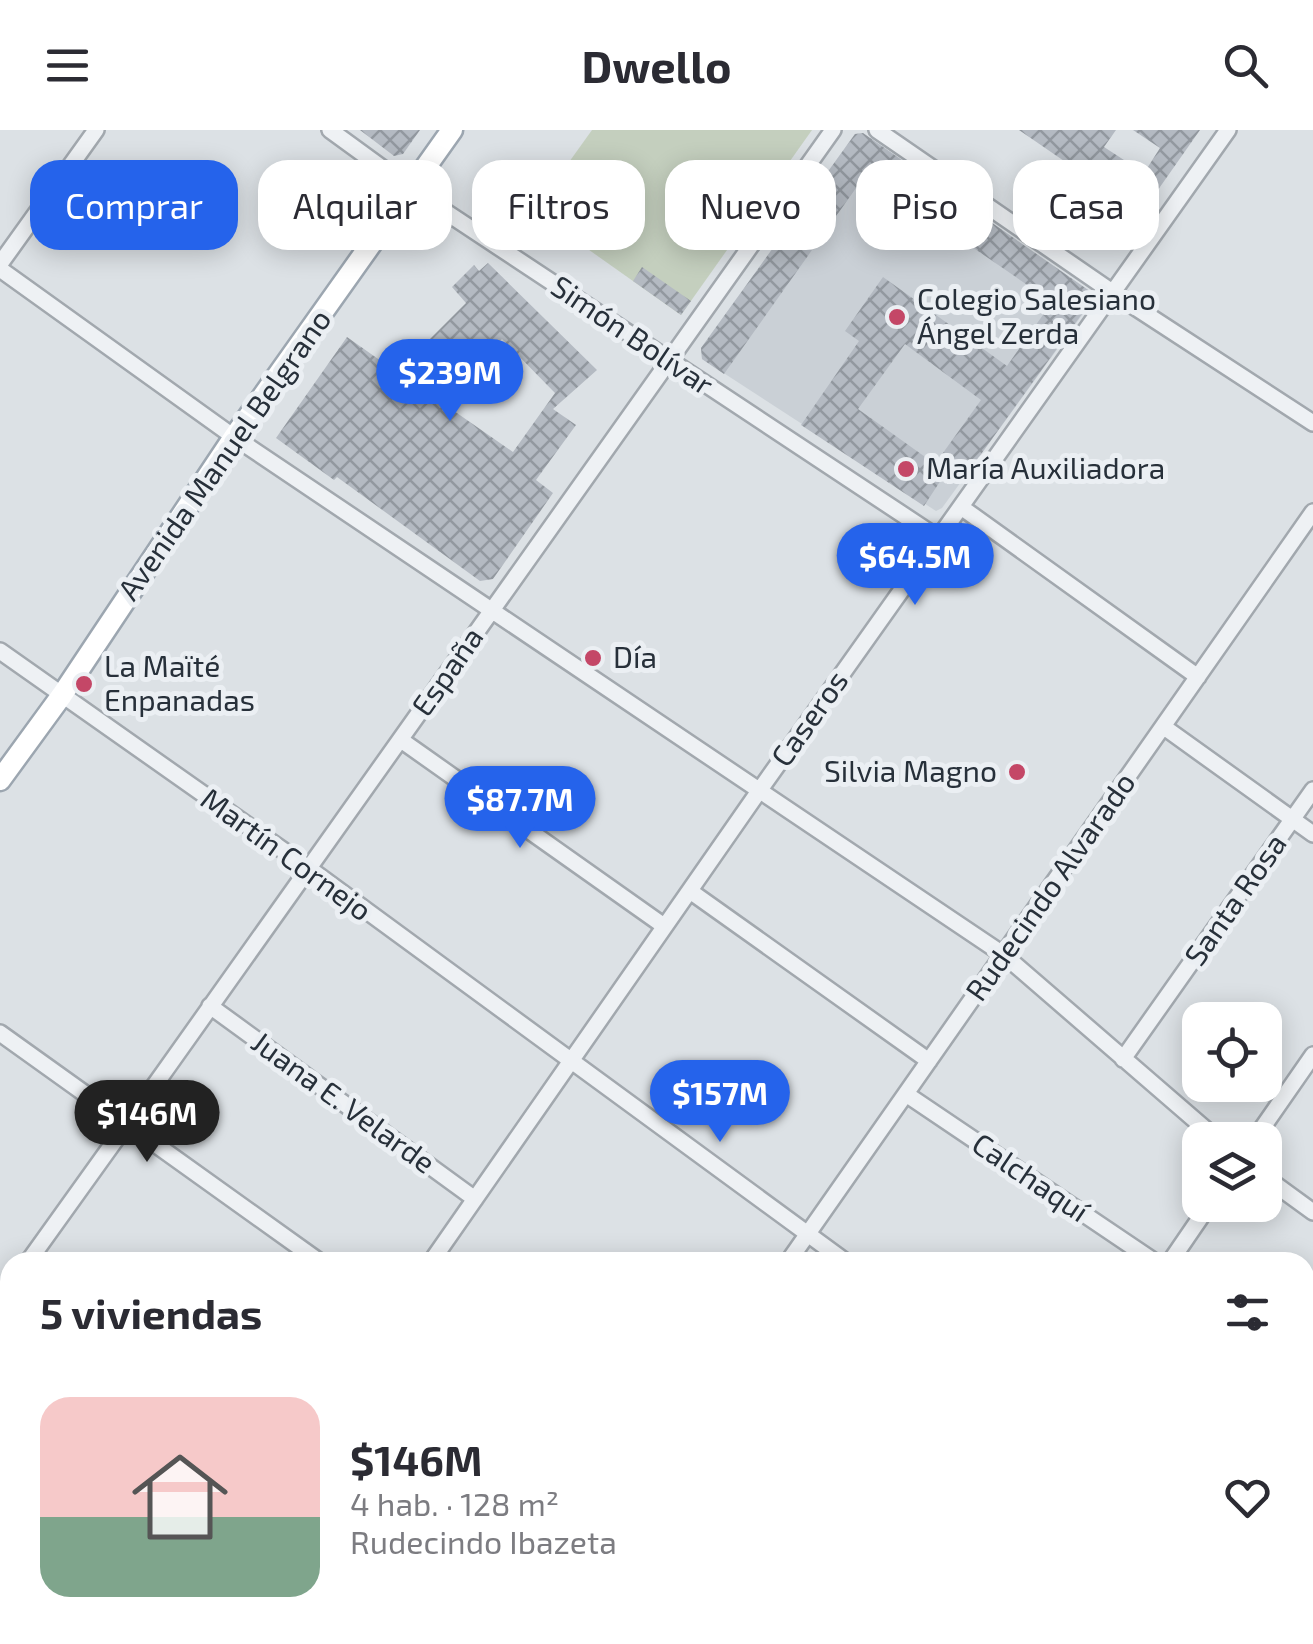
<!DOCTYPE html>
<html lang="es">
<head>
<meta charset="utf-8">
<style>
  :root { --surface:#fff; --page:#f7f7f7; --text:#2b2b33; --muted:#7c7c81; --accent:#2563eb }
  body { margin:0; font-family:"Exo 2",sans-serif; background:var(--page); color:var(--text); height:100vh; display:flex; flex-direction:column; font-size:38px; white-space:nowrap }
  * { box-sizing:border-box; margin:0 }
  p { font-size:32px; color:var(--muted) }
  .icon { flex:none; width:55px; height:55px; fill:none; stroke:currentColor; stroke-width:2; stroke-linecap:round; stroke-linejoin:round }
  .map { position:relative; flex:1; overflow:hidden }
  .details { position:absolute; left:0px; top:1122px; width:1315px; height:392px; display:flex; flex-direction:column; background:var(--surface); border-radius:30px 30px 0 0; box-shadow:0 5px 25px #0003 }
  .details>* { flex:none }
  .banner { position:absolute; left:30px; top:30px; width:1255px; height:90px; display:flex; gap:20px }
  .fabs { position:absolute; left:1182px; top:872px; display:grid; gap:20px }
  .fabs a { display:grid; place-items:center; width:100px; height:100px; border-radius:20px; background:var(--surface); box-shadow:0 5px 25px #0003; font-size:50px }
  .price { position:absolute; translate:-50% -85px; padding:0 22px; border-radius:35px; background:var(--accent); color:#fff; font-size:32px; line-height:65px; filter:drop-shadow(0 2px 5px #0008) }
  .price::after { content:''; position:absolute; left:50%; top:60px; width:30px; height:22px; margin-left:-15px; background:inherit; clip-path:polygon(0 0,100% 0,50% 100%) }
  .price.selected { background:#222; color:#fff }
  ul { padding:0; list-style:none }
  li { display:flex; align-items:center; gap:30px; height:250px; padding:0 40px }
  li span { display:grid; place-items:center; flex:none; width:280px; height:200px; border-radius:30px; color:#555 }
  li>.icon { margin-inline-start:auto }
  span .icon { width:120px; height:120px; fill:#fffc; stroke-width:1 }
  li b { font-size:42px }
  h2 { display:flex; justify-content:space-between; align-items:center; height:120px; padding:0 40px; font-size:42px }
  .chip { padding:0 35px; border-radius:30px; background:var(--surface); box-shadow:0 5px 25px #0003; font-size:35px; line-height:90px }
  .chip.selected { background:var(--accent); color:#fff }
  header { display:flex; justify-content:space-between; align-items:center; height:130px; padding:0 40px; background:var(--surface); font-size:45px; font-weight:700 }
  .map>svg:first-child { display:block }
  .built { fill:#cad0d6 }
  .green { fill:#c4cfbe }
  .building { fill:url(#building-cross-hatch); fill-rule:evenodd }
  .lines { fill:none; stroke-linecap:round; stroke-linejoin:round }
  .minor-casing { stroke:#a2a8ae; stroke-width:20 }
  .major-casing { stroke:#9ca6b0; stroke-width:25 }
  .minor { stroke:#eef1f4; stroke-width:15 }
  .major { stroke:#fff; stroke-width:20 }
  .poi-dot { fill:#c44767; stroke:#ebeff3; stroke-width:4 }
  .labels { text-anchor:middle; stroke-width:10; stroke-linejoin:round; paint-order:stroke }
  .poi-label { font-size:30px; fill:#27303a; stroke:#ebeff3; text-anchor:start }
  .street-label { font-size:30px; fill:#27303a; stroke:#ebeff3 }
</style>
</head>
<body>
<header><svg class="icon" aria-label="menu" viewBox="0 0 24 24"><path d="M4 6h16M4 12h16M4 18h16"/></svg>Dwello<svg class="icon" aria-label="search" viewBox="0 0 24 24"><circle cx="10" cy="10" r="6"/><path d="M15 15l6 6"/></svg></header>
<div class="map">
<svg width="1313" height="1514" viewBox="0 0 1313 1514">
  <defs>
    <pattern id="building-cross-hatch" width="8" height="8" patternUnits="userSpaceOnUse" patternTransform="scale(2.5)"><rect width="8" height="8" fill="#b4bac2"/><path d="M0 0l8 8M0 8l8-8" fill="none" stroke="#92989f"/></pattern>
  </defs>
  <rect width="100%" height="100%" fill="#dce1e5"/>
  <!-- built -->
  <path class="built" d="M863 3 1091 162 1093 170 942 378 936 381 702 229 701 218 855 4Z"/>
  <!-- green -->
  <path class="green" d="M592 0H812L681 185 534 81Z"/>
  <!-- building -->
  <path class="building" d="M360 0H420L403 24 394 26Z
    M1019 0H1116L1104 17 1144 43 1160 18 1133 0H1200L1141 84Z
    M863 3 1091 162 1092 170 961 352 953 346 947 354 941 350 924 376 801 295 859 211 845 201 883 147 1007 236 1052 172 866 44 724 244 702 229 701 218 855 4ZM905 214 981 270 935 334 858 279Z
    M555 51 572 63 551 93 534 81Z
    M488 133 597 240 553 279 576 295 536 350 553 363 493 449 480 451 337 347 334 350 276 308 347 207 381 231 389 221 406 233 466 173 452 157 474 135 479 141ZM502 209 555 263 513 322 444 274 461 250Z
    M642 137 691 171 681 185 633 151Z"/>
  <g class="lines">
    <defs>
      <path id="minor" d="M330 0 411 59 938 408
        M877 0 1112 162 1313 293
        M0 134 96 0
        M0 139 234 307 1004 825 1218 1010
        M961 377 1198 547
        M0 521 311 740 846 1132
        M1164 597 1313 704
        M401 610 664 796
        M690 761 929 931
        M210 876 475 1069
        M0 903 320 1132
        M1123 929 1313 660
        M906 964 1155 1132
        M1254 1010 1313 925
        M1265 1047 1313 1082
        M28 1132C298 756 565 378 833 0
        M431 1132 759 661 1228 0
        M788 1132 1313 382
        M1170 1132 1209 1075
        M0 1171 10 1157
        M1305 1177 1313 1166
        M0 1287 10 1294
        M308 1505 320 1514
        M840 1505 853 1514
        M161 1514 167 1505
        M516 1514 523 1505
        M706 1514 712 1505
        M897 1514 903 1505
        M1066 1514 1072 1505"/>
      <path id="major" d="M0 650 62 565 234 307 452 0
        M1305 1469 1313 1458
        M1274 1514 1280 1505"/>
    </defs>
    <!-- minor casing -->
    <use href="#minor" class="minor-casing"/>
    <!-- major casing -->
    <use href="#major" class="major-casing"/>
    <!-- minor -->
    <use href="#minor" class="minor"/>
    <!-- major -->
    <use href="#major" class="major"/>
  </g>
  <!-- markers -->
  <g class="poi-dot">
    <circle cx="897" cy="187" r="10"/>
    <circle cx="906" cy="339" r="10"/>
    <circle cx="593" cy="528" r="10"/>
    <circle cx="84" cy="554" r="10"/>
    <circle cx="1017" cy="642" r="10"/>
  </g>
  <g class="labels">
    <!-- poi labels -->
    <g class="poi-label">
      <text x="917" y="180">Colegio Salesiano<tspan x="917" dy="34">Ángel Zerda</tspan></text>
      <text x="926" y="349">María Auxiliadora</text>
      <text x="613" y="538">Día</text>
      <text x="104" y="547">La Maïté<tspan x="104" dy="34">Enpanadas</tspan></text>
      <text x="997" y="652" text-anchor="end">Silvia Magno</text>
    </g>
    <!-- street labels -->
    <g class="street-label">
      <text transform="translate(632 206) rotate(34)" y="10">Simón Bolívar</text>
      <text transform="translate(225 325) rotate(-55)" y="10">Avenida Manuel Belgrano</text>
      <text transform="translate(448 542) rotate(-55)" y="10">España</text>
      <text transform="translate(810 589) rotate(-55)" y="10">Caseros</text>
      <text transform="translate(286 725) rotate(36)" y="10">Martín Cornejo</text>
      <text transform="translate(1051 757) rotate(-55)" y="10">Rudecindo Alvarado</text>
      <text transform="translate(1236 770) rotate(-55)" y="10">Santa Rosa</text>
      <text transform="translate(343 973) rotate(36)" y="10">Juana E. Velarde</text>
      <text transform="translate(1030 1048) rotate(34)" y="10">Calchaquí</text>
    </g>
  </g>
</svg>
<div class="fabs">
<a><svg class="icon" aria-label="locate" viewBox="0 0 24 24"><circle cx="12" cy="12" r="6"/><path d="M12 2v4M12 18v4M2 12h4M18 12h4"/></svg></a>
<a><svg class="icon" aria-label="layers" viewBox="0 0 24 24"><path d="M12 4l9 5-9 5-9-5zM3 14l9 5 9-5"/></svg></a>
</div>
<b class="price" style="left:450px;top:294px">$239M</b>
<b class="price" style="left:915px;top:478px">$64.5M</b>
<b class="price" style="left:520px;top:721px">$87.7M</b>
<b class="price" style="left:720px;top:1015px">$157M</b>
<b class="price selected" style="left:147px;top:1035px">$146M</b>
<div class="banner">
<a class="chip selected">Comprar</a>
<a class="chip">Alquilar</a>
<a class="chip">Filtros</a>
<a class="chip">Nuevo</a>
<a class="chip">Piso</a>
<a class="chip">Casa</a>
</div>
<section class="details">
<h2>5 viviendas<svg class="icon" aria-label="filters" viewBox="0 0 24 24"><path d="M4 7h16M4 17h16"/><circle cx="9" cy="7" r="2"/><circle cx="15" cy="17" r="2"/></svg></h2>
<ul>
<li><span style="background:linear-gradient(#f6c9c9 60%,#7fa58c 0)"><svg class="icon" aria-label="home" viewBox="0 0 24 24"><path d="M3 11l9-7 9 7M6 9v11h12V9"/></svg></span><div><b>$146M</b><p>4 hab. · 128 m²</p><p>Rudecindo Ibazeta</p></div><svg class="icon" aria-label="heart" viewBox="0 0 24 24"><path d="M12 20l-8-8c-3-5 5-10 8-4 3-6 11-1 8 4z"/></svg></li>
</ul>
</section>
</div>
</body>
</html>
